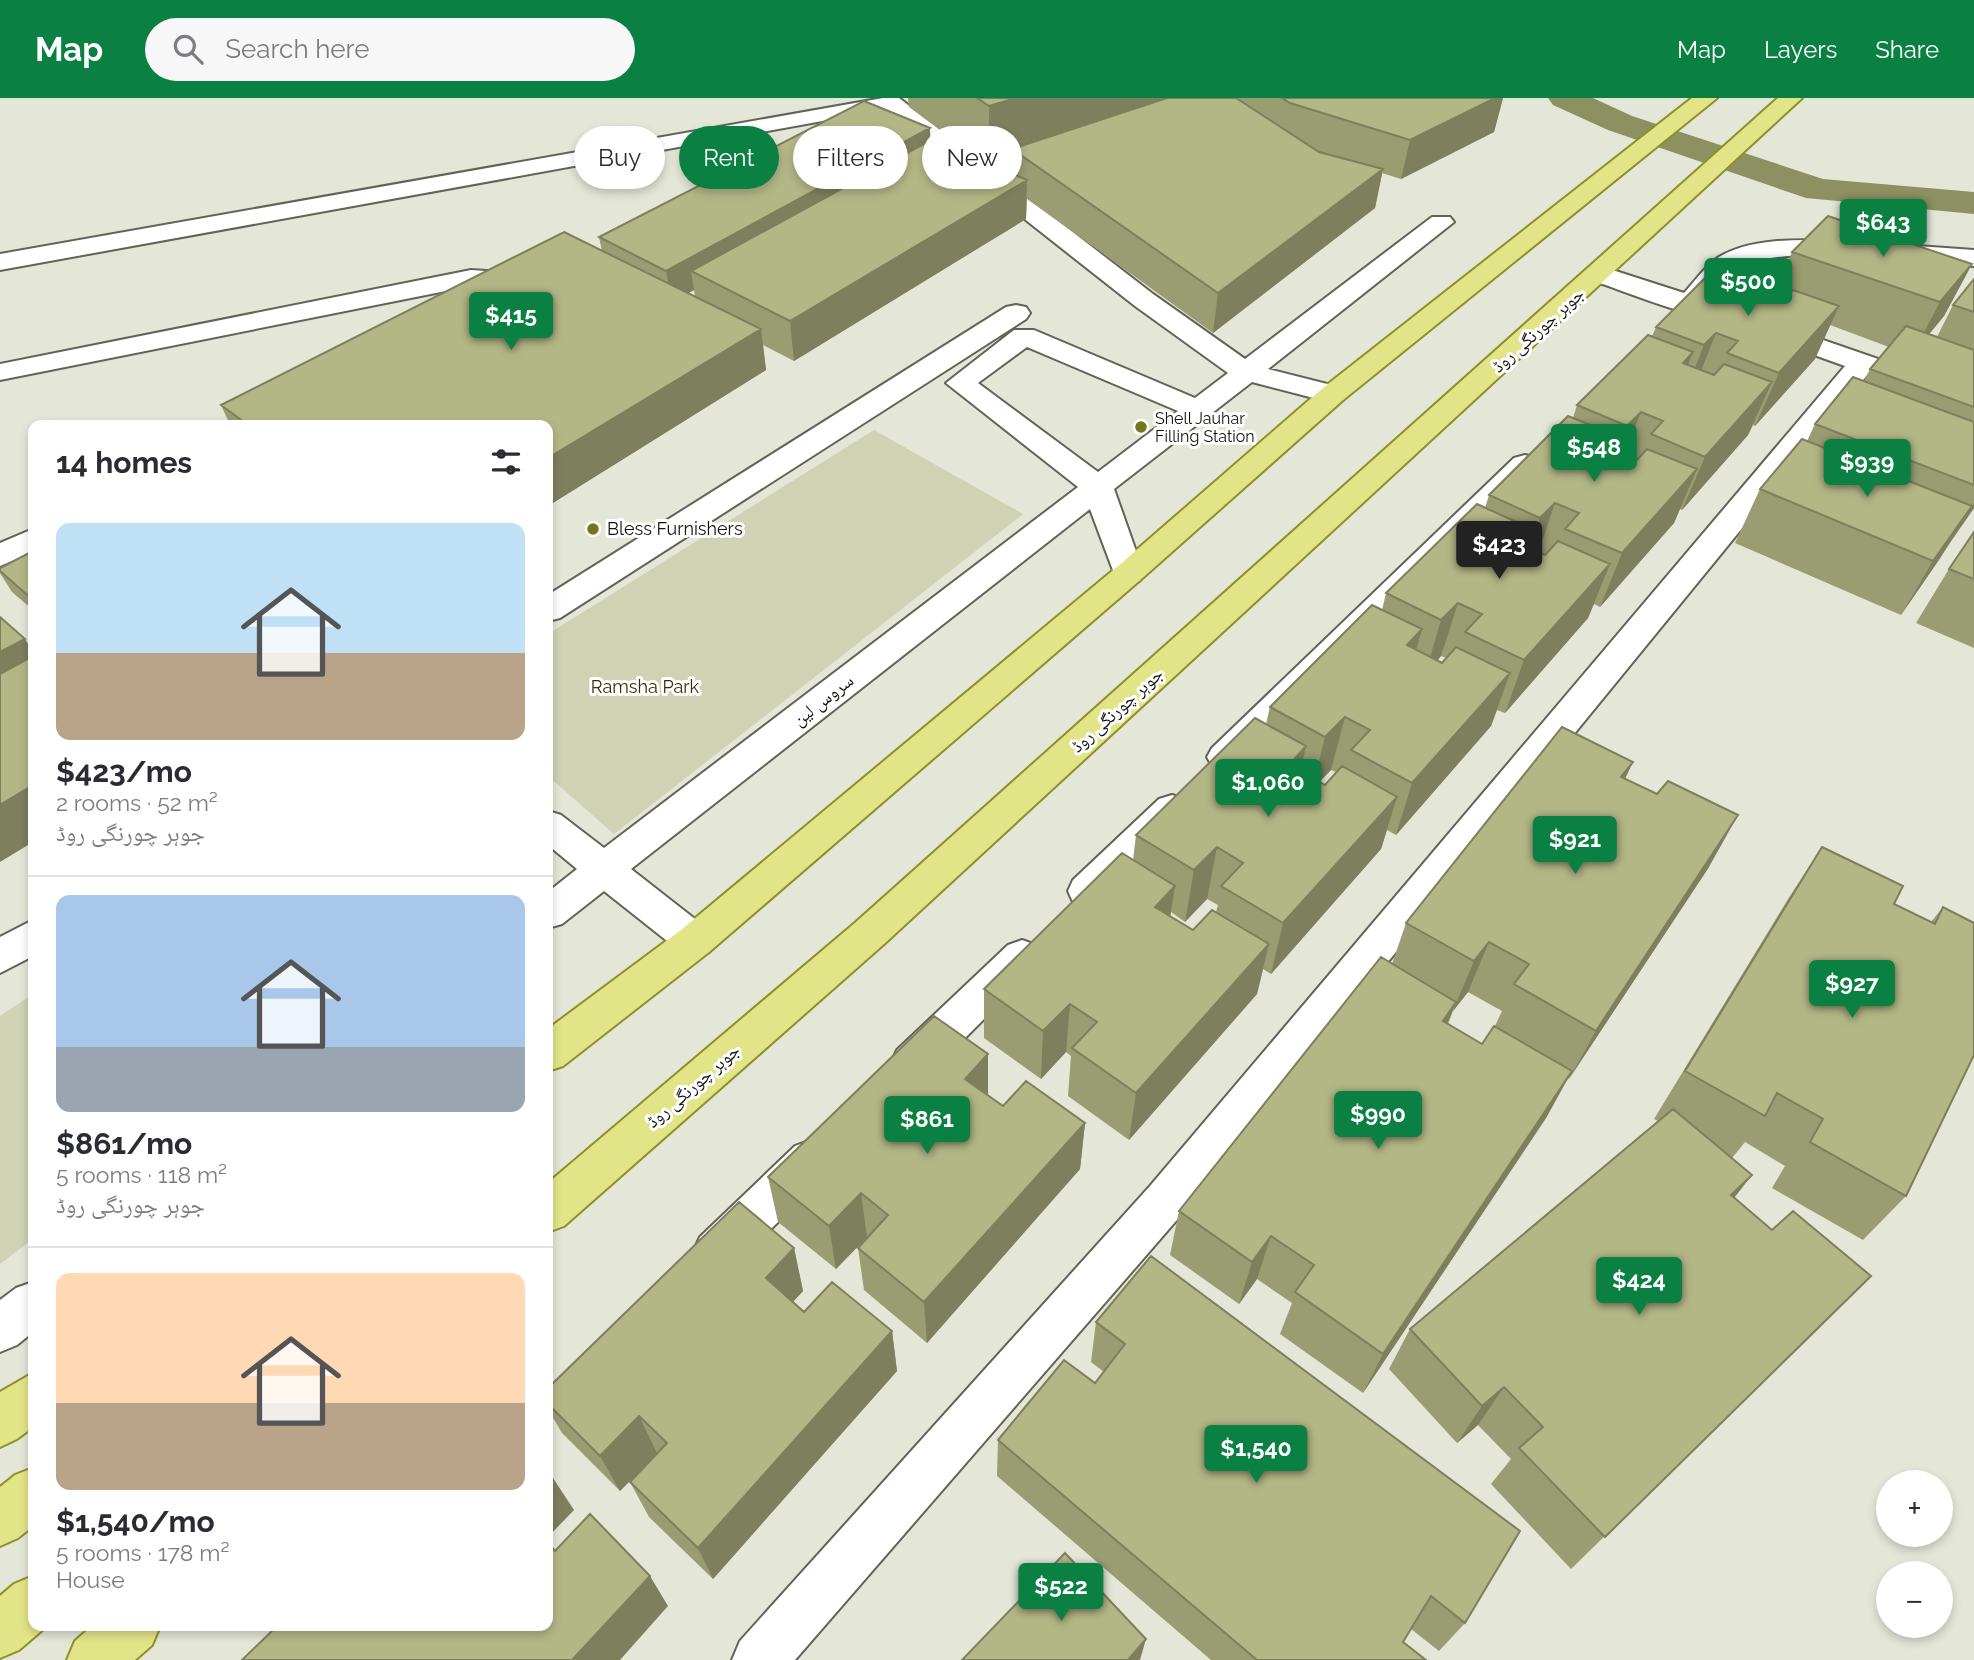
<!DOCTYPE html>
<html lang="en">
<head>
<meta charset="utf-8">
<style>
  :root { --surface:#fff; --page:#f7f7f7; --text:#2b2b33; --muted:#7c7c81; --line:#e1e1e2; --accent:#0b8043 }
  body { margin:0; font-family:Raleway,"Noto Naskh Arabic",sans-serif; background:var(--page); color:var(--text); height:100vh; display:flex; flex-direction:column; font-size:26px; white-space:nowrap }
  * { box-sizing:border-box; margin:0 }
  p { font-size:23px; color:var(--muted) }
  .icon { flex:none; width:38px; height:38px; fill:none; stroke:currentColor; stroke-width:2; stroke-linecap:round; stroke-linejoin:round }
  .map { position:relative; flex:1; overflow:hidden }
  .side { position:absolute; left:28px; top:322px; width:525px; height:1211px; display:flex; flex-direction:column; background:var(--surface); border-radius:14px; box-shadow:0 4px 10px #0003 }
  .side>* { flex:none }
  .hud { position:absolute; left:574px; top:28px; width:665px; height:63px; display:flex; gap:14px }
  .fabs { position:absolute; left:1876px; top:1372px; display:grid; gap:14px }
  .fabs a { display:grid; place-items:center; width:77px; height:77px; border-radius:50%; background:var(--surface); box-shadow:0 4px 10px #0003; font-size:35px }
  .price { position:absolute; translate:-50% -60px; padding:0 16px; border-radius:7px; background:var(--accent); color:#fff; font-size:23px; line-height:46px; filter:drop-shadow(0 2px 4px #0008) }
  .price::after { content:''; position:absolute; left:50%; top:42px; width:21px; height:16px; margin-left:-10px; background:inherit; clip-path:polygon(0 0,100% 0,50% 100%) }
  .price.current { background:#222; color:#fff }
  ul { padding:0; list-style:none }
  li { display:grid; align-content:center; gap:14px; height:371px; padding:0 28px }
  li+li { border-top:2px solid var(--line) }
  li span { display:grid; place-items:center; height:217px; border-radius:14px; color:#555 }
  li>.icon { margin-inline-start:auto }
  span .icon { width:126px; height:126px; fill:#fffc; stroke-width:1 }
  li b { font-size:30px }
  h2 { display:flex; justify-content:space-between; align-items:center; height:84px; padding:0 28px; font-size:30px }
  .chip { padding:0 24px; border-radius:32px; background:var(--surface); box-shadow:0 4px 10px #0003; font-size:24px; line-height:63px }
  .chip.current { background:var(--accent); color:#fff }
  header { display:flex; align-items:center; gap:42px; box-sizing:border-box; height:98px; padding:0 35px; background:var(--accent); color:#fff }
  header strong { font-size:33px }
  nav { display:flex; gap:38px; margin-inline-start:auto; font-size:24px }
  .search { width:490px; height:63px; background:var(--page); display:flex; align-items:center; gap:18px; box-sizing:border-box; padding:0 24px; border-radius:38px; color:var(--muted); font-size:26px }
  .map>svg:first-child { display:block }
  .green { fill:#cfd2b3 }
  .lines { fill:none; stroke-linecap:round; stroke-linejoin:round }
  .canal { fill:#8d9060; fill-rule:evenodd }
  .minor-casing { stroke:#626356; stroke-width:4 }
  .major-casing { stroke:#8d9029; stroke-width:4 }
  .minor { fill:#fff; fill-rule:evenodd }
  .major { fill:#e2e587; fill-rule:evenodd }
  .wall { fill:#9a9d72; fill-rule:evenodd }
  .shaded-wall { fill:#7d7f5d }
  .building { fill:#b3b685; stroke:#7d7f5d; stroke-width:2 }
  .poi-dot { fill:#73761d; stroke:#fff; stroke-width:2.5 }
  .labels { text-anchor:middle; stroke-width:6; stroke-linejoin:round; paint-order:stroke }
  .far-poi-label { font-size:16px; fill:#13130e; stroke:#fff; text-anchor:start }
  .street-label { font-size:18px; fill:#13130e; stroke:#fff }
  .poi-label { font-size:18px; fill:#13130e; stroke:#fff; text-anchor:start }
  .park-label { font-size:18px; fill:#2f3108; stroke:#fff }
</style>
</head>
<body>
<header>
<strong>Map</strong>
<div class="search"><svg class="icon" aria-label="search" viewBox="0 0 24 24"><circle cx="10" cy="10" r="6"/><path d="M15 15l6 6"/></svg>Search here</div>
<nav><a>Map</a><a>Layers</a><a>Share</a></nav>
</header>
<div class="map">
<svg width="1974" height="1562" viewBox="0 0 1974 1562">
  <rect width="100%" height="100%" fill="#e4e6d7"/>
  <!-- green -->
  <path class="green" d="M874 332 1023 416 614 736 548 678V536Z
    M33 896V1141L0 1166V918Z"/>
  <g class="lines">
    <!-- canal -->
    <path class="canal" d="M1548 0H1593L1632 18 1823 81 1974 94V116L1806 100 1608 32 1553 7Z"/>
    <defs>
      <path id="minor" d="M883 0H899L1153 196 1245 261 1432 119H1450L1454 124 1268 271 1343 290 1347 296 1343 302 1333 305 1252 284 1114 391 1144 476 1139 483 1128 487 1117 483 1090 411 631 771 709 832 715 843 709 854 695 859 681 854 604 793 562 826 548 830V794L577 771 548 747V713L561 717 604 750 1078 389 946 285 1014 232H1034L1195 300 1228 275 1135 208 890 15 850 18 0 172V156ZM1027 249 1178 313 1098 374 978 285Z
        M1847 143 1974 152V168C1919 164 1782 143 1737 171 1725 178 1716 191 1707 202L1724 207 1728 213 1724 219C1699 225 1620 191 1591 182L1587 176 1591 170 1600 168 1684 195C1695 183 1705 168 1719 159 1755 138 1807 142 1847 143Z
        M471 172 533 176 537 182 533 188H471L0 282V266Z
        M1016 207 1026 209 1030 215 1026 221 560 520 548 523V497L1006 209Z
        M1771 224 1974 294V313L1868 276 1182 1116 795 1562H732L740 1543 1150 1088 1845 268 1761 238 1757 232 1761 226Z
        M1525 357 1536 360 1540 366 1536 372 1238 668 1225 672 1212 668 1207 659 1212 650 1514 360Z
        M33 431V454L0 468V445Z
        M1172 697 1185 701 1191 711 1185 721 1101 804 1087 808 1073 804 1068 793 1073 782 1159 701Z
        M33 822V858L0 875V839Z
        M1022 842 1036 847 1042 858 1036 869 927 978 912 983 897 978 891 965 897 952 1008 847Z
        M811 1042 827 1048 833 1062 827 1076 732 1169 716 1175 700 1169 693 1154 700 1139 795 1048Z
        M33 1184V1234L17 1247 0 1254V1202L16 1190Z"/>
      <path id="major" d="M1692 0H1717L1343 302 1139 483 709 854 563 968 548 973V931L681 832 1117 469 1323 290Z
        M1778 0H1802L884 846 564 1128 548 1134V1085L856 824Z
        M33 1275V1329L17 1341 0 1349V1294Z
        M33 1370V1428L18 1440 0 1448V1389L15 1377Z
        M33 1478V1528H47L19 1552 0 1560V1498L14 1486Z
        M92 1528H160L152 1547 135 1562H67L75 1543Z"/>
    </defs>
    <!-- minor casing -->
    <use href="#minor" class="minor-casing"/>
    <!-- major casing -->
    <use href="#major" class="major-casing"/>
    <!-- minor -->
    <use href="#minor" class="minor"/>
    <!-- major -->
    <use href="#major" class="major"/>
  </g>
  <!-- wall -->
  <path class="wall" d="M908 0H1503L1494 34 1401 81 1382 75 1375 110 1213 235 1027 101 1026 121 794 263 763 247 766 272 548 408V327H230L221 307 602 153 599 139 930 30V42L983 64 909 9ZM1012 60V76L991 67ZM694 192 695 199 688 195Z
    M1792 154 1972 166 1944 218 1929 236 1937 239 1953 207 1974 181V410L1901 517 1735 445 1760 391 1807 343 1815 326 1864 283 1870 271 1889 249 1830 227 1815 261 1755 328 1753 327 1748 337 1682 412 1680 411 1674 425 1600 509 1594 506 1588 520 1505 615 1497 612 1491 628 1396 737 1387 732 1381 751 1271 876 1263 871 1257 896 1129 1042 1068 998 1071 958 1066 954 1041 981 984 940V891L1133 762 1136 737 1266 626 1270 609 1382 512 1386 495 1485 410 1489 397 1573 320 1577 307 1652 238 1656 229 1763 181 1758 192 1774 198ZM1441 558 1446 560 1442 565 1438 562ZM1331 672 1336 674 1325 687 1319 684ZM1207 801 1218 807 1216 814 1193 832 1170 818 1171 814 1185 824Z
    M1974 434V550L1916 525 1949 471Z
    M33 453V512L12 494 0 475V470Z
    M1625 681 1709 769 1569 981 1568 980 1546 1020 1363 1295 1280 1236 1292 1205 1257 1181 1239 1206 1170 1157 1179 1113 1392 866 1406 825ZM1468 894 1502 913 1495 928 1482 946 1448 926 1453 913Z
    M1822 749 1894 806 1931 824 1943 809 1906 1098 1863 1142 1772 1090 1785 1068 1745 1044 1732 1060 1734 1100 1772 1132 1871 1178 1571 1471 1491 1386 1511 1361 1478 1327 1457 1345 1389 1271 1410 1231 1658 1023 1654 1021 1788 801Z
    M988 998 1003 1008 1085 1025 1080 1071 927 1245 864 1192 858 1150 867 1139 836 1171 778 1124 768 1079Z
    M794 1150 803 1193 793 1204 804 1214 892 1233 897 1273 713 1481 649 1419 630 1384 657 1356 620 1393 562 1335 548 1311V1290Z
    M1151 1158 1465 1525 1439 1553 1411 1531 1403 1544 1426 1562H1211L997 1378 998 1342 1095 1285 1104 1274 1091 1264 1096 1224Z"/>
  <!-- shaded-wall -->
  <path class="shaded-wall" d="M1016 0H1181L1012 51V60L989 68V8Z
    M1495 0H1503L1494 34 1401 81 1410 42Z
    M930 30 931 60 691 173 694 192 672 204 666 173Z
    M1383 71 1375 110 1213 235 1218 195Z
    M1027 82 1026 121 794 263 790 223Z
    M1972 166 1944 218 1912 257 1940 204Z
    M1763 181 1741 233 1754 191Z
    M1839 208 1815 261 1755 328 1779 275Z
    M761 231 766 272 548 408V360Z
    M1716 235 1695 288 1683 300 1704 247Z
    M1693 254 1672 307 1683 265Z
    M1772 284 1748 337 1682 412 1705 359Z
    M1641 314 1620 367 1607 381 1627 328Z
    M1615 337 1595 391 1603 349Z
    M1697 371 1674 425 1600 509 1622 455Z
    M1555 405 1537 459 1522 474 1540 420Z
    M1974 405V410L1950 444Z
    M1972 408 1939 462 1901 517 1933 463Z
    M1525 428 1507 482 1512 442Z
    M1610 466 1588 520 1505 615 1524 562Z
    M1458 505 1441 558 1425 576 1441 522Z
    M1422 531 1407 585V547Z
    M25 541 33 554V591L0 610V554Z
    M1510 575 1491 628 1396 737 1412 685Z
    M1345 619 1331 672 1312 691 1325 639Z
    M1306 648 1294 701 1289 667Z
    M1633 664 1608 717 1621 679Z
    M33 687V744L0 764V707Z
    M1397 699 1381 751 1271 876 1283 825Z
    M1738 717 1709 769 1569 981 1596 933Z
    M1217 749 1207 801 1185 824 1194 772Z
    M1175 788 1167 839 1155 809Z
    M1489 844 1468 894 1453 913 1474 863Z
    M1269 846 1257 896 1129 1042 1136 995Z
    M1456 904 1436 953 1443 923Z
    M1070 906 1066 954 1041 981 1043 933Z
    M988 956V1004L965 981Z
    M1572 973 1546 1020 1363 1295 1383 1256Z
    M1085 1025 1080 1071 927 1245 924 1204Z
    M1752 1077 1717 1122 1731 1097Z
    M861 1095 867 1139 836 1171 829 1128Z
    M1271 1138 1257 1181 1239 1206 1252 1164Z
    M794 1150 803 1193 776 1222 766 1180Z
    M892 1233 897 1273 713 1481 698 1450Z
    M1504 1289 1478 1327 1457 1345 1482 1308Z
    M639 1318 657 1355 620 1393 600 1358Z
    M551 1377 574 1412 548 1439V1380Z
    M650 1478 668 1508 620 1562H572Z
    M1146 1541 1140 1562H1128Z"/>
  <!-- building -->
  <path class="building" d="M977 0H1016L989 8Z
    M1167 0H1236L1319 54 1383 71 1218 195 1012 51Z
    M1282 0H1495L1410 42 1290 5Z
    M864 3 930 30 666 173 599 139Z
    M931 42 1027 82 790 223 691 173Z
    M1828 118 1972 166 1940 204 1792 154Z
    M564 134 761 231 548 360V327H248L221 307Z
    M1719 166 1763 181 1754 191 1784 201 1793 192 1839 208 1779 275 1727 255 1738 243 1716 235 1704 247 1656 229Z
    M1974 181V214L1953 207Z
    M1906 228 1974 252V309L1870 271Z
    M1648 237 1693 254 1683 265 1714 277 1724 266 1772 284 1705 359 1651 336 1663 323 1641 314 1627 328 1577 307Z
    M1853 279 1974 324V387L1815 326Z
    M1568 318 1615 337 1603 349 1636 363 1647 351 1697 371 1622 455 1565 431 1579 415 1555 405 1540 420 1489 397Z
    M1802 341 1972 408 1933 463 1760 391Z
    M1477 406 1525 428 1512 442 1545 457 1558 443 1610 466 1524 562 1465 534 1482 516 1458 505 1441 522 1386 495Z
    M1974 434V481L1949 471Z
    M33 453V502L0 473V470Z
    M1372 507 1422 531 1407 547 1442 565 1456 549 1510 575 1412 685 1351 652 1370 632 1345 619 1325 639 1270 609Z
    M0 519 25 541 0 554Z
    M33 558V687L0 707V576Z
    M1255 620 1306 648 1289 667 1325 687 1342 668 1397 699 1283 825 1221 788 1243 765 1217 749 1194 772 1136 737Z
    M1562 629 1633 664 1621 679 1657 696 1668 683 1738 717 1596 933 1514 886 1529 866 1489 844 1474 863 1406 825Z
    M1822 749 1903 788 1894 806 1935 826 1943 809 1974 825V957L1906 1098 1810 1044 1823 1021 1777 995 1765 1018 1685 973Z
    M1122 755 1175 788 1155 809 1193 832 1212 812 1269 846 1136 995 1072 950 1097 924 1070 906 1043 933 984 891Z
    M1381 859 1456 904 1443 923 1482 946 1494 928 1572 973 1383 1256 1295 1194 1314 1167 1271 1138 1252 1164 1179 1113Z
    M934 918 988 956 965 981 1003 1008 1026 983 1085 1025 924 1204 858 1150 888 1117 861 1095 829 1128 768 1079Z
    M1673 1011 1752 1077 1731 1097 1772 1132 1793 1113 1871 1178 1605 1439 1519 1350 1543 1329 1504 1289 1482 1308 1410 1231Z
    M739 1104 794 1150 766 1180 804 1214 832 1184 892 1233 698 1450 630 1384 667 1345 639 1318 600 1358 548 1306V1290Z
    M1151 1158 1520 1433 1465 1525 1431 1498 1403 1544 1426 1562H1257L998 1342 1064 1262 1095 1285 1125 1246 1096 1224Z
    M590 1416 650 1478 572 1562H242L277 1528H548V1445L555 1453Z
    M1065 1455 1146 1541 1128 1562H962Z"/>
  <!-- markers -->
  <g class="poi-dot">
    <circle cx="1141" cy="329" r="7"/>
    <circle cx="593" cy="431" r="7"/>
  </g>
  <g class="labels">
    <!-- far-poi labels -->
    <g class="far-poi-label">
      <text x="1155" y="326">Shell Jauhar<tspan x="1155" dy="18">Filling Station</tspan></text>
    </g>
    <!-- street labels -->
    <g class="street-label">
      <text transform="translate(1538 232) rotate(-42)" y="6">جوہر چورنگی روڈ</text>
      <text transform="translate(823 602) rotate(-38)" y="6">سروس لین</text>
      <text transform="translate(1117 612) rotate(-42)" y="6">جوہر چورنگی روڈ</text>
      <text transform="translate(693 988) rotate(-41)" y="6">جوہر چورنگی روڈ</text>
    </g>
    <!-- poi labels -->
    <g class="poi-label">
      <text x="607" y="437">Bless Furnishers</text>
    </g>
    <!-- park labels -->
    <g class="park-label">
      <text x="645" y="595">Ramsha Park</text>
    </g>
  </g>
</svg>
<div class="fabs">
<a>+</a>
<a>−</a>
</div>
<b class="price" style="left:1883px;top:161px">$643</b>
<b class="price" style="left:1748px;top:220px">$500</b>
<b class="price" style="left:511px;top:254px">$415</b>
<b class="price" style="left:1594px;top:386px">$548</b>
<b class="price" style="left:1867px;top:401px">$939</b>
<b class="price current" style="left:1499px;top:483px">$423</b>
<b class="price" style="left:1268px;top:721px">$1,060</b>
<b class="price" style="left:1575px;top:778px">$921</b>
<b class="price" style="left:1852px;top:922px">$927</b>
<b class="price" style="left:1378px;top:1053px">$990</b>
<b class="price" style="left:927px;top:1058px">$861</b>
<b class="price" style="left:1639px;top:1219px">$424</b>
<b class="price" style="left:1256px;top:1387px">$1,540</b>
<b class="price" style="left:1061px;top:1525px">$522</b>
<div class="hud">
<a class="chip">Buy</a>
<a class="chip current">Rent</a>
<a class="chip">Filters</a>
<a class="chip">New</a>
</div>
<section class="side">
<h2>14 homes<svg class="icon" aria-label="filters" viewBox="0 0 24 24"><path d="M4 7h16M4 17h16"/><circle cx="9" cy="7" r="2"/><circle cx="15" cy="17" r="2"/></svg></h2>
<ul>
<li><span style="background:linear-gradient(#bfe0f5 60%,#b9a48a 0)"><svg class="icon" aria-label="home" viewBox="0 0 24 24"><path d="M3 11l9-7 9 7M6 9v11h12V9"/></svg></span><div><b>$423/mo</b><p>2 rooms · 52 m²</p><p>جوہر چورنگی روڈ</p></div></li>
<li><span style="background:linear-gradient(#a9c7e8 70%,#9aa5b1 0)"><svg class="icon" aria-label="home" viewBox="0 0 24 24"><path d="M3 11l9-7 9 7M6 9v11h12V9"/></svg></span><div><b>$861/mo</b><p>5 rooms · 118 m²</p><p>جوہر چورنگی روڈ</p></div></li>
<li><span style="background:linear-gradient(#ffd9b3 60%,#b9a48a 0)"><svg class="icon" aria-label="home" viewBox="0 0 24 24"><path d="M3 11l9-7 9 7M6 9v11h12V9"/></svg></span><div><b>$1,540/mo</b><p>5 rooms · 178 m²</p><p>House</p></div></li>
</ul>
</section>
</div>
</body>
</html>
